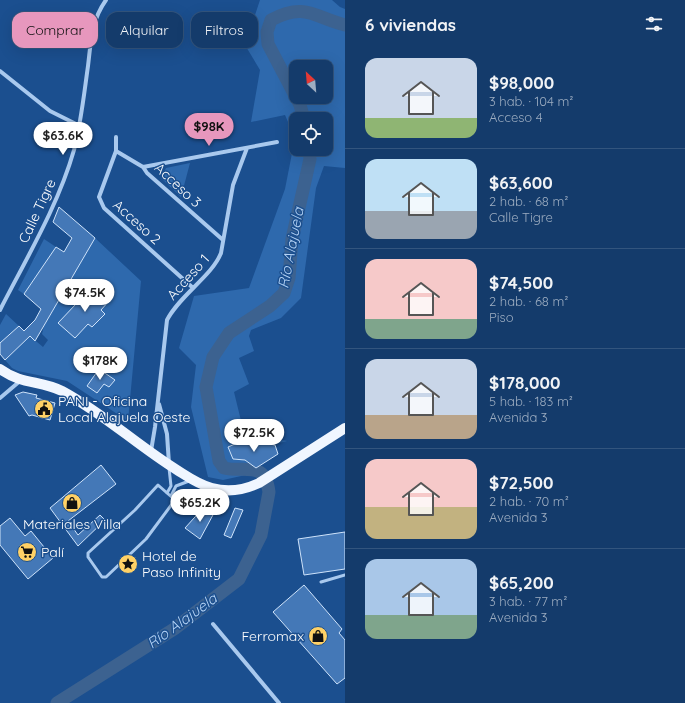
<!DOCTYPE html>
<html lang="es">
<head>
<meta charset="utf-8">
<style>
  :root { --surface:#143b6b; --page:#214673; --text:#f1f3f6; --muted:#9dadc1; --line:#33557e; --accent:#e797bd }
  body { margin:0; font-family:Quicksand,sans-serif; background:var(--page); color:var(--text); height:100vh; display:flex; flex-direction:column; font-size:15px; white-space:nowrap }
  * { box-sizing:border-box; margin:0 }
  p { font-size:13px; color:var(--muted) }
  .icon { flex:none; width:22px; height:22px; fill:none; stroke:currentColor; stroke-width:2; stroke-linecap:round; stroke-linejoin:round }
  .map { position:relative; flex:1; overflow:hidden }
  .details { display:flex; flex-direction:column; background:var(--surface); width:340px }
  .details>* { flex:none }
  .hud { position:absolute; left:12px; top:12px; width:273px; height:36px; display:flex; gap:8px }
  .needle { width:26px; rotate:334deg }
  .controls { position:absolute; left:289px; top:60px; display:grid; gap:8px }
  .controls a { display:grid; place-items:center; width:44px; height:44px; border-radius:8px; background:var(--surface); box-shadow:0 4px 16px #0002,0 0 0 1px var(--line); font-size:20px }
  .price { position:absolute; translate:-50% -34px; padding:0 9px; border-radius:14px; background:#fff; color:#222; font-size:13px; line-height:26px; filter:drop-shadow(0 1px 2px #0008) }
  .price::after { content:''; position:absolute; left:50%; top:24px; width:12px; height:9px; margin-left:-6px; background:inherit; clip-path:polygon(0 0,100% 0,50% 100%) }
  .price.current { background:var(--accent); color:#111 }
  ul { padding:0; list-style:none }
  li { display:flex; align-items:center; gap:12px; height:100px; padding:0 20px }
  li+li { border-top:1px solid var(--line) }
  li span { display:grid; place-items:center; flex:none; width:112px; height:80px; border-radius:12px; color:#555 }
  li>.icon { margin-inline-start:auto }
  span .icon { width:48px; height:48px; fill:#fffc; stroke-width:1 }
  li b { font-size:17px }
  h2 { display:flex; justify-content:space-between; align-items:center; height:48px; padding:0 20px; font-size:17px }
  .tag { padding:0 14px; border-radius:12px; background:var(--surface); box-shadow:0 4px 16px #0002,0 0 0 1px var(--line); font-size:14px; line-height:36px }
  .tag.current { background:var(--accent); color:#111 }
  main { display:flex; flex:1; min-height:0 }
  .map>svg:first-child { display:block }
  .green { fill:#2e69ad; fill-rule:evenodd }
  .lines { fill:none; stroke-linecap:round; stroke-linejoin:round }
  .river { stroke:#3c6290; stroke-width:13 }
  .building { fill:#4478b7; stroke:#cfe3fa }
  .service { stroke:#a9c9ee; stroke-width:3 }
  .minor { stroke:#a9c9ee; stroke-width:4 }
  .primary { stroke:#f0f6ff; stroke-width:10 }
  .labels { text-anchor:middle; stroke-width:3; stroke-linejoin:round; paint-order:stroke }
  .street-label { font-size:14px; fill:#fff; stroke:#1b4f8f }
  .poi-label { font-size:14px; fill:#fff; stroke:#1b4f8f; text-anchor:start }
  .water-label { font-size:15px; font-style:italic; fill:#b5d3f5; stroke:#1b4f8f }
</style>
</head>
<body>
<main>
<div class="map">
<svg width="345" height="703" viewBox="0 0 345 703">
  <rect width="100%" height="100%" fill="#1b4f8f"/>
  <!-- green -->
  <path class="green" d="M260 0H332L340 7 345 9V168L324 166 316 188 301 298 281 318 251 330 249 336 254 351 239 358 249 384 234 392 244 433 287 441C266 448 247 440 228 447L233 459 245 460 264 471 223 480 208 477 191 407 196 365 179 348 194 296 249 288 285 189 295 138 285 115 251 122 260 70 245 45ZM296 67H326V97H296ZM296 119H326V149H296Z
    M190 163 181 197 161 178 166 168Z
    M95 238 141 281 128 421 67 381 18 371 12 368 5 360 30 336 43 347 48 340 42 334 44 326Z
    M44 239 56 247 24 294 18 290Z
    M6 314 19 326 0 343V325Z"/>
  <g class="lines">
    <!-- river -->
    <path class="river" d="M304 119 300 105 268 44 267 32 271 20C305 2 314 17 345 25
      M57 703 174 629 239 579 261 535 269 492C265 460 246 473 224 468L219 461 206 387 213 357 229 333 270 306 284 293 289 278 292 239 310 159 309 149"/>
  </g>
  <!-- building -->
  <path class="building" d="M59 207 95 238 35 341 30 336 5 360 0 354V343L19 326 24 331 35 320 41 309 24 294 56 247 64 252 72 238 53 222Z
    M93 286 109 301 101 310 105 314 92 327 88 324 75 338 58 323Z
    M99 369 115 380 109 387 104 384 97 393 87 386Z
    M23 392 37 395 36 398 55 403 50 420 32 415 29 416 15 395Z
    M264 443 275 445 278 454 256 468 245 460 233 459 228 447 235 444Z
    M101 465 116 484 68 521 78 535 100 515 105 520 78 546 50 508Z
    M204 507 214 513 200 539 185 528Z
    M235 508 243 510 231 538 224 535Z
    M10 518 25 536 31 531 53 558 28 579 0 545V526Z
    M345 532V569L304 575 298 539Z
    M304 585 342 629 339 633 345 640V678L337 684 273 612Z"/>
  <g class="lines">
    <!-- service -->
    <path class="service" d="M158 485 175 500 146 539 106 577H102L88 557V553L135 510Z
      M167 493 171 486 169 468
      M171 496 176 486 189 481
      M321 582 345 575"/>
    <!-- minor -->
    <path class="minor" d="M0 71 50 111 78 125
      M116 137V151L99 197 104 208 192 287
      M116 151 143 167 147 173 223 240
      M143 167 277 142
      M0 310C26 259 58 206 74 150 81 123 84 94 88 66 91 42 91 21 106 0
      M0 398 20 381
      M159 404 167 434 169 464
      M151 451 155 427 167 320C180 295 212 276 221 253L233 185 247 148
      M213 624 279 703"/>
    <!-- primary -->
    <path class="primary" d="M0 369C22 385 40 380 62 391 103 413 138 446 177 470 188 477 199 485 212 488 229 493 244 490 259 483L345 428"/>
  </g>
  <!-- icons -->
  <defs>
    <symbol id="civic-disc" viewBox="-11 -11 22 22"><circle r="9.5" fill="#ffd166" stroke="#1b4f8f"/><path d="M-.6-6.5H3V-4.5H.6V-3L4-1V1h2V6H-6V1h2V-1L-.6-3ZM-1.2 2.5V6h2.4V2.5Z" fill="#111"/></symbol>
    <symbol id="shop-disc" viewBox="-11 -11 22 22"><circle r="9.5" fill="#ffd166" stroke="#1b4f8f"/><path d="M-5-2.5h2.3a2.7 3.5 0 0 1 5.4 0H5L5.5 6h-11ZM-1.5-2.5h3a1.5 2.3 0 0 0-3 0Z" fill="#111"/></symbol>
    <symbol id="supermarket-disc" viewBox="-11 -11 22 22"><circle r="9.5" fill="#ffd166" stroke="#1b4f8f"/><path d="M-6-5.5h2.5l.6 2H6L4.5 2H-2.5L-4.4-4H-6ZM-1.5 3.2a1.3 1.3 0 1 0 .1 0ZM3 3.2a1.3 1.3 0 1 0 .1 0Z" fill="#111"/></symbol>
    <symbol id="sight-disc" viewBox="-11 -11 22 22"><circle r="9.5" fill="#ffd166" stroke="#1b4f8f"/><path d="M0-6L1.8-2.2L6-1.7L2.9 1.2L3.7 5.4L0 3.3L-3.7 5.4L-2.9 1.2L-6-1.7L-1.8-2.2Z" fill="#111"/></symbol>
  </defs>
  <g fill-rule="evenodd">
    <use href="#civic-disc" x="33" y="398" width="22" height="22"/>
    <use href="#shop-disc" x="61" y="492" width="22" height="22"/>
    <use href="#supermarket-disc" x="16" y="541" width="22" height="22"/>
    <use href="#sight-disc" x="117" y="553" width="22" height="22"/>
    <use href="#shop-disc" x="307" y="625" width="22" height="22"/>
  </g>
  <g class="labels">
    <!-- street labels -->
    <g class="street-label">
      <text transform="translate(178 185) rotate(43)" y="5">Acceso 3</text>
      <text transform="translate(37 211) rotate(-65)" y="5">Calle Tigre</text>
      <text transform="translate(137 222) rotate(42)" y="5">Acceso 2</text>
      <text transform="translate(188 277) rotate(-48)" y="5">Acceso 1</text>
    </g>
    <!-- poi labels -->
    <g class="poi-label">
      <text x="58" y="406">PANI - Oficina<tspan x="58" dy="16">Local Alajuela Oeste</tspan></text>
      <text x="72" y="529" text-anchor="middle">Materiales Villa</text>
      <text x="41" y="557">Palí</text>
      <text x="142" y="561">Hotel de<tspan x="142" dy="16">Paso Infinity</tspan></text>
      <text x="304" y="641" text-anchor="end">Ferromax</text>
    </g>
    <!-- water labels -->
    <g class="water-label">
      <text transform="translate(291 248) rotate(-79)" y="5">Río Alajuela</text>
      <text transform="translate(182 621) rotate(-36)" y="5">Río Alajuela</text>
    </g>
  </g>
</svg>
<div class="controls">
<a><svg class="needle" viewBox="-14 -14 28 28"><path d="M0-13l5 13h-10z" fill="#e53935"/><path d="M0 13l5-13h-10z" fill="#9dadc1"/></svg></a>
<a><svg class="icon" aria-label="locate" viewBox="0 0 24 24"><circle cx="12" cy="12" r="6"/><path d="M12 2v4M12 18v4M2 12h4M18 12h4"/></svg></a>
</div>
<b class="price current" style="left:209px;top:147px">$98K</b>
<b class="price" style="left:63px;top:156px">$63.6K</b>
<b class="price" style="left:85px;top:313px">$74.5K</b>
<b class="price" style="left:100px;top:381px">$178K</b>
<b class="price" style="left:254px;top:453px">$72.5K</b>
<b class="price" style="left:200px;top:523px">$65.2K</b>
<div class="hud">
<a class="tag current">Comprar</a>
<a class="tag">Alquilar</a>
<a class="tag">Filtros</a>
</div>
</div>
<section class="details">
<h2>6 viviendas<svg class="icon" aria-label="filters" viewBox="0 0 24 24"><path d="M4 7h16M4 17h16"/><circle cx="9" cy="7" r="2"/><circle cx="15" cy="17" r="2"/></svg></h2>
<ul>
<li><span style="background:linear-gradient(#c9d6e8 75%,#8fb573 0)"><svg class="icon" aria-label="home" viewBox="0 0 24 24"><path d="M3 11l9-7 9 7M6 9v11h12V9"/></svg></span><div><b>$98,000</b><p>3 hab. · 104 m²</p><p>Acceso 4</p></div></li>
<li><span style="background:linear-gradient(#bfe0f5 65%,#9aa5b1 0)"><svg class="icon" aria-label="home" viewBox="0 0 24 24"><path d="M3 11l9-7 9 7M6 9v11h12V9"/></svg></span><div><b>$63,600</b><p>2 hab. · 68 m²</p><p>Calle Tigre</p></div></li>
<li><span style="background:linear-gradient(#f6c9c9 75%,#7fa58c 0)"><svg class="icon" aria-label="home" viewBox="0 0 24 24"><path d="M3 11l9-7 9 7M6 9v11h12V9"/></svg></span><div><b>$74,500</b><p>2 hab. · 68 m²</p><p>Piso</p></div></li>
<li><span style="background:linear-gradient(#c9d6e8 70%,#b9a48a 0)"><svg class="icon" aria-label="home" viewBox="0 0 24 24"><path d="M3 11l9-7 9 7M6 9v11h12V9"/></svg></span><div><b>$178,000</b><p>5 hab. · 183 m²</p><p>Avenida 3</p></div></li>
<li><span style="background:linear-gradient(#f6c9c9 60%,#c2b280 0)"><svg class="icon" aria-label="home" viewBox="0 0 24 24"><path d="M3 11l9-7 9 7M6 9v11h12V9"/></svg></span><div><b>$72,500</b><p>2 hab. · 70 m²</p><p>Avenida 3</p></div></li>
<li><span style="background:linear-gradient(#a9c7e8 70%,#7fa58c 0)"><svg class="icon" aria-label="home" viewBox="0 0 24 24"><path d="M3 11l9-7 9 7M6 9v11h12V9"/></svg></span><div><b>$65,200</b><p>3 hab. · 77 m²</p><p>Avenida 3</p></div></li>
</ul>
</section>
</main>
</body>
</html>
